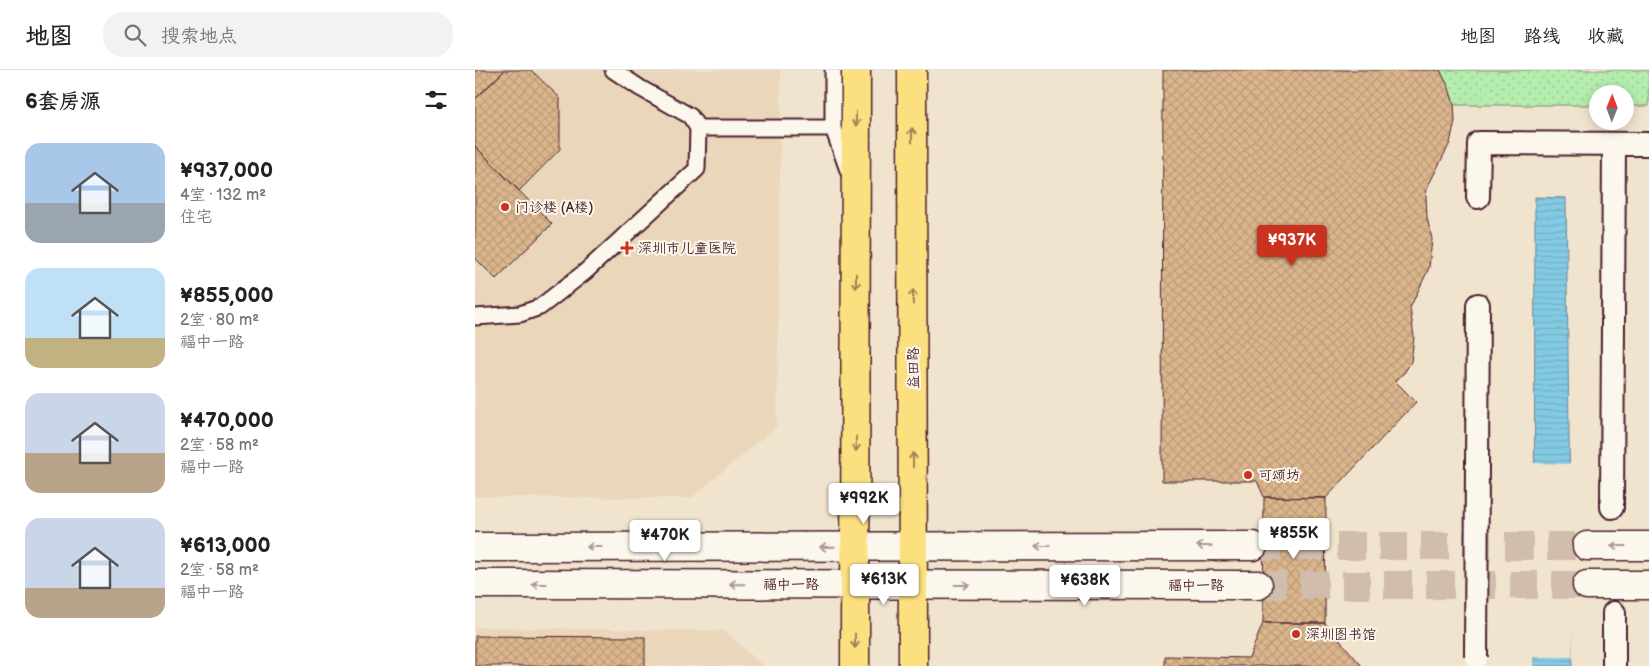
<!DOCTYPE html>
<html lang="zh">
<head>
<meta charset="utf-8">
<style>
  :root { --surface:#fff; --page:#f2f2f2; --text:#222; --muted:#767676; --line:#e0e0e0; --accent:#c8321e }
  body { margin:0; font-family:"Balsamiq Sans","LXGW WenKai TC",sans-serif; background:var(--page); color:var(--text); height:100vh; display:flex; flex-direction:column; font-size:19px; white-space:nowrap }
  * { box-sizing:border-box; margin:0 }
  p { font-size:16px; color:var(--muted) }
  .icon { flex:none; width:28px; height:28px; fill:none; stroke:currentColor; stroke-width:2; stroke-linecap:round; stroke-linejoin:round }
  .map { position:relative; flex:1; overflow:hidden }
  .drawer { display:flex; flex-direction:column; background:var(--surface); width:475px }
  .drawer>* { flex:none }
  .needle { width:32px; rotate:1deg }
  .tools { position:absolute; left:1114px; top:15px; display:grid; gap:10px }
  .tools a { display:grid; place-items:center; width:45px; height:45px; border-radius:50%; background:var(--surface); box-shadow:0 2px 12px #0003; font-size:25px }
  .price { position:absolute; translate:-50% -42px; padding:0 11px; border-radius:5px; background:#fff; color:#222; font-size:16px; line-height:32px; filter:drop-shadow(0 1px 2px #0008) }
  .price::after { content:''; position:absolute; left:50%; top:30px; width:15px; height:11px; margin-left:-8px; background:inherit; clip-path:polygon(0 0,100% 0,50% 100%) }
  .price.selected { background:var(--accent); color:#fff }
  ul { padding:0; list-style:none }
  li { display:flex; align-items:center; gap:15px; height:125px; padding:0 25px }
  li span { display:grid; place-items:center; flex:none; width:140px; height:100px; border-radius:15px; color:#555 }
  li>.icon { margin-inline-start:auto }
  span .icon { width:60px; height:60px; fill:#fffc; stroke-width:1 }
  li b { font-size:21px }
  h2 { display:flex; justify-content:space-between; align-items:center; height:60px; padding:0 25px; font-size:21px }
  header { display:flex; align-items:center; gap:30px; box-sizing:border-box; height:70px; padding:0 25px; background:var(--surface); border-bottom:1px solid var(--line) }
  header strong { font-size:24px }
  nav { display:flex; gap:28px; margin-inline-start:auto; font-size:18px }
  .search { width:350px; height:45px; background:var(--page); display:flex; align-items:center; gap:12px; box-sizing:border-box; padding:0 18px; border-radius:20px; color:var(--muted); font-size:19px }
  main { display:flex; flex:1; min-height:0 }
  .map>svg:first-child { display:block }
  .built { fill:#ead6bb }
  .grass { fill:url(#grass-dots); stroke:#80866d }
  .water { fill:url(#water-rules); stroke:#6c8699 }
  .pier { fill:#f1e4cf }
  .building { fill:url(#building-cross-hatch); stroke:#4a1f2b }
  .lines { fill:none; stroke-linecap:round; stroke-linejoin:round }
  .tertiary-tunnel { stroke:#d0bdae; stroke-width:28; stroke-dasharray:28 14; stroke-linecap:butt }
  .service-casing { stroke:#4a1f2b; stroke-width:19 }
  .pedestrian-casing { stroke:#4a1f2b; stroke-width:26 }
  .tertiary-casing { stroke:#4a1f2b; stroke-width:31 }
  .primary-casing { stroke:#4a1f2b; stroke-width:31 }
  .service { stroke:#fbf7ec; stroke-width:15 }
  .pedestrian { stroke:#fbf7ec; stroke-width:22 }
  .tertiary { stroke:#fbf7ec; stroke-width:28 }
  .primary { stroke:#fce080; stroke-width:28 }
  .pedestrian-bridge-casing { stroke:#4a1f2b; stroke-width:26; stroke-linecap:butt }
  .pedestrian-bridge { stroke:#fbf7ec; stroke-width:22 }
  .oneway { stroke:#a38056 }
  .oneway2 { stroke:#ab9695 }
  .poi-dot { fill:#c8321e; stroke:#fbf7ec; stroke-width:2 }
  .labels { text-anchor:middle; stroke-width:4; stroke-linejoin:round; paint-order:stroke }
  .poi-label { font-size:14px; fill:#4a1f2b; stroke:#fbf7ec; text-anchor:start }
  .street-label { font-size:14px; fill:#4a1f2b; stroke:#fbf7ec }
</style>
</head>
<body>
<header>
<strong>地图</strong>
<div class="search"><svg class="icon" aria-label="search" viewBox="0 0 24 24"><circle cx="10" cy="10" r="6"/><path d="M15 15l6 6"/></svg>搜索地点</div>
<nav><a>地图</a><a>路线</a><a>收藏</a></nav>
</header>
<main>
<section class="drawer">
<h2>6套房源<svg class="icon" aria-label="filters" viewBox="0 0 24 24"><path d="M4 7h16M4 17h16"/><circle cx="9" cy="7" r="2"/><circle cx="15" cy="17" r="2"/></svg></h2>
<ul>
<li><span style="background:linear-gradient(#a9c7e8 60%,#9aa5b1 0)"><svg class="icon" aria-label="home" viewBox="0 0 24 24"><path d="M3 11l9-7 9 7M6 9v11h12V9"/></svg></span><div><b>¥937,000</b><p>4室 · 132 m²</p><p>住宅</p></div></li>
<li><span style="background:linear-gradient(#bfe0f5 70%,#c2b280 0)"><svg class="icon" aria-label="home" viewBox="0 0 24 24"><path d="M3 11l9-7 9 7M6 9v11h12V9"/></svg></span><div><b>¥855,000</b><p>2室 · 80 m²</p><p>福中一路</p></div></li>
<li><span style="background:linear-gradient(#c9d6e8 60%,#b9a48a 0)"><svg class="icon" aria-label="home" viewBox="0 0 24 24"><path d="M3 11l9-7 9 7M6 9v11h12V9"/></svg></span><div><b>¥470,000</b><p>2室 · 58 m²</p><p>福中一路</p></div></li>
<li><span style="background:linear-gradient(#c9d6e8 70%,#b9a48a 0)"><svg class="icon" aria-label="home" viewBox="0 0 24 24"><path d="M3 11l9-7 9 7M6 9v11h12V9"/></svg></span><div><b>¥613,000</b><p>2室 · 58 m²</p><p>福中一路</p></div></li>
</ul>
</section>
<div class="map">
<svg width="1174" height="596" viewBox="0 0 1174 596">
  <defs>
    <pattern id="grass-dots" width="8" height="8" patternUnits="userSpaceOnUse" patternTransform="scale(1.25)"><rect width="8" height="8" fill="#b5edaf"/><path d="M2 2h.1M6 6h.1" fill="none" stroke="#9dcb97" stroke-width="1.8" stroke-linecap="round"/></pattern>
    <pattern id="water-rules" width="6" height="5" patternUnits="userSpaceOnUse" patternTransform="scale(1.25)"><rect width="6" height="5" fill="#82cbe3"/><path d="M0 2.5h6" fill="none" stroke="#72aec3"/></pattern>
    <pattern id="building-cross-hatch" width="8" height="8" patternUnits="userSpaceOnUse" patternTransform="scale(1.25)"><rect width="8" height="8" fill="#dbb68c"/><path d="M0 0l8 8M0 8l8-8" fill="none" stroke="#bd9c79"/></pattern>
  </defs>
  <rect width="100%" height="100%" fill="#f1e4cf"/>
  <filter id="ink" filterUnits="userSpaceOnUse"><feTurbulence type="fractalNoise" baseFrequency=".02" numOctaves="2"/><feDisplacementMap in="SourceGraphic" scale="10" xChannelSelector="R" yChannelSelector="G"/><feConvolveMatrix kernelMatrix="1 2 1 2 8 2 1 2 1" color-interpolation-filters="sRGB"/></filter>
  <g filter="url(#ink)">
    <!-- built -->
    <path class="built" d="M0 0H306L302 356 216 428 0 427Z
      M0 557 250 561 288 596H0Z"/>
    <!-- grass -->
    <path class="grass" d="M965 0H1174V36H1150V24H1122V35H979Z"/>
    <!-- water -->
    <path class="water" d="M1060 127 1091 128 1097 596H1059Z"/>
    <!-- pier -->
    <path class="pier" d="M1057 393 1097 394V587H1057Z"/>
    <!-- building -->
    <path class="building" d="M0 0H30L0 29Z
      M30 0H56L85 28V79L44 121 0 76V29Z
      M688 0H965L974 18 979 35 980 51 975 73 952 118 951 127 952 148 957 169 954 198 935 238 939 267 936 292 929 303 920 311 941 332 851 428 789 427 782 411H687Z
      M0 76 77 154 21 209 0 188Z
      M789 427 851 428 850 553H788Z
      M788 553H850L887 596H690V586L774 588Z
      M0 566 170 567V596H0Z"/>
    <g class="lines">
      <!-- tertiary-tunnel -->
      <path class="tertiary-tunnel" d="M778 476H1112
        M783 515H1112"/>
      <defs>
        <path id="service" d="M358 0V58L374 103
          M223 58H358
          M0 247 45 244 65 237 110 202 222 99 223 58 215 46 165 18 138 0"/>
        <path id="pedestrian" d="M1003 127 1004 73 1174 74
          M1002 394 1003 235
          M1137 437 1139 74
          M1139 596V543"/>
        <path id="tertiary" d="M1112 476H1174
          M0 477 778 476
          M0 514 783 515
          M1112 515H1174"/>
        <path id="primary" d="M437 0 438 596
          M380 596 381 0"/>
      </defs>
      <!-- service casing -->
      <use href="#service" class="service-casing"/>
      <!-- pedestrian casing -->
      <use href="#pedestrian" class="pedestrian-casing"/>
      <!-- tertiary casing -->
      <use href="#tertiary" class="tertiary-casing"/>
      <!-- primary casing -->
      <use href="#primary" class="primary-casing"/>
      <!-- service -->
      <use href="#service" class="service"/>
      <!-- pedestrian -->
      <use href="#pedestrian" class="pedestrian"/>
      <!-- tertiary -->
      <use href="#tertiary" class="tertiary"/>
      <!-- primary -->
      <use href="#primary" class="primary"/>
      <defs>
        <path id="pedestrian-bridge" d="M1001 587 1002 394"/>
      </defs>
      <!-- pedestrian-bridge casing -->
      <use href="#pedestrian-bridge" class="pedestrian-bridge-casing"/>
      <!-- pedestrian-bridge -->
      <use href="#pedestrian-bridge" class="pedestrian-bridge"/>
    </g>
    <!-- one-way arrows -->
    <defs><path id="oneway-shaft" d="M-6 0H5M1.5-3L5.5 0L1.5 3" fill="none" stroke-width="1.6" stroke-linecap="round" stroke-linejoin="round" transform="scale(1.25)"/></defs>
    <g class="oneway">
      <use href="#oneway-shaft" transform="translate(381 49) rotate(90)"/>
      <use href="#oneway-shaft" transform="translate(437 65) rotate(-90)"/>
      <use href="#oneway-shaft" transform="translate(381 211) rotate(90)"/>
      <use href="#oneway-shaft" transform="translate(438 227) rotate(-90)"/>
      <use href="#oneway-shaft" transform="translate(381 374) rotate(90)"/>
      <use href="#oneway-shaft" transform="translate(438 390) rotate(-90)"/>
      <use href="#oneway-shaft" transform="translate(380 571) rotate(90)"/>
    </g>
    <g class="oneway2">
      <use href="#oneway-shaft" transform="translate(567 476) rotate(-180)"/>
      <use href="#oneway-shaft" transform="translate(729 476) rotate(180)"/>
      <use href="#oneway-shaft" transform="translate(1143 476) rotate(180)"/>
      <use href="#oneway-shaft" transform="translate(119 477) rotate(-180)"/>
      <use href="#oneway-shaft" transform="translate(352 477) rotate(179)"/>
      <use href="#oneway-shaft" transform="translate(64 514) rotate(180)"/>
      <use href="#oneway-shaft" transform="translate(262 514) rotate(-179)"/>
      <use href="#oneway-shaft" transform="translate(487 515)"/>
    </g>
  </g>
  <!-- markers -->
  <g class="poi-dot">
    <circle cx="30" cy="137" r="5"/>
    <path d="M149.5 170.5h5v5h5v5h-5v5h-5v-5h-5v-5h5z"/>
    <circle cx="773" cy="405" r="5"/>
    <circle cx="821" cy="564" r="5"/>
  </g>
  <g class="labels">
    <!-- poi labels -->
    <g class="poi-label">
      <text x="40" y="142">门诊楼 (A楼)</text>
      <text x="163" y="183">深圳市儿童医院</text>
      <text x="783" y="410">可颂坊</text>
      <text x="831" y="569">深圳图书馆</text>
    </g>
    <!-- street labels -->
    <g class="street-label">
      <text transform="translate(438 298) rotate(-90)" y="5">益田路</text>
      <text x="316" y="519">福中一路</text>
      <text x="721" y="520">福中一路</text>
    </g>
  </g>
</svg>
<div class="tools">
<a><svg class="needle" viewBox="-14 -14 28 28"><path d="M0-13l5 13h-10z" fill="#e53935"/><path d="M0 13l5-13h-10z" fill="#767676"/></svg></a>
</div>
<b class="price selected" style="left:817px;top:197px">¥937K</b>
<b class="price" style="left:389px;top:455px">¥992K</b>
<b class="price" style="left:819px;top:490px">¥855K</b>
<b class="price" style="left:190px;top:492px">¥470K</b>
<b class="price" style="left:409px;top:536px">¥613K</b>
<b class="price" style="left:610px;top:537px">¥638K</b>
</div>
</main>
</body>
</html>
